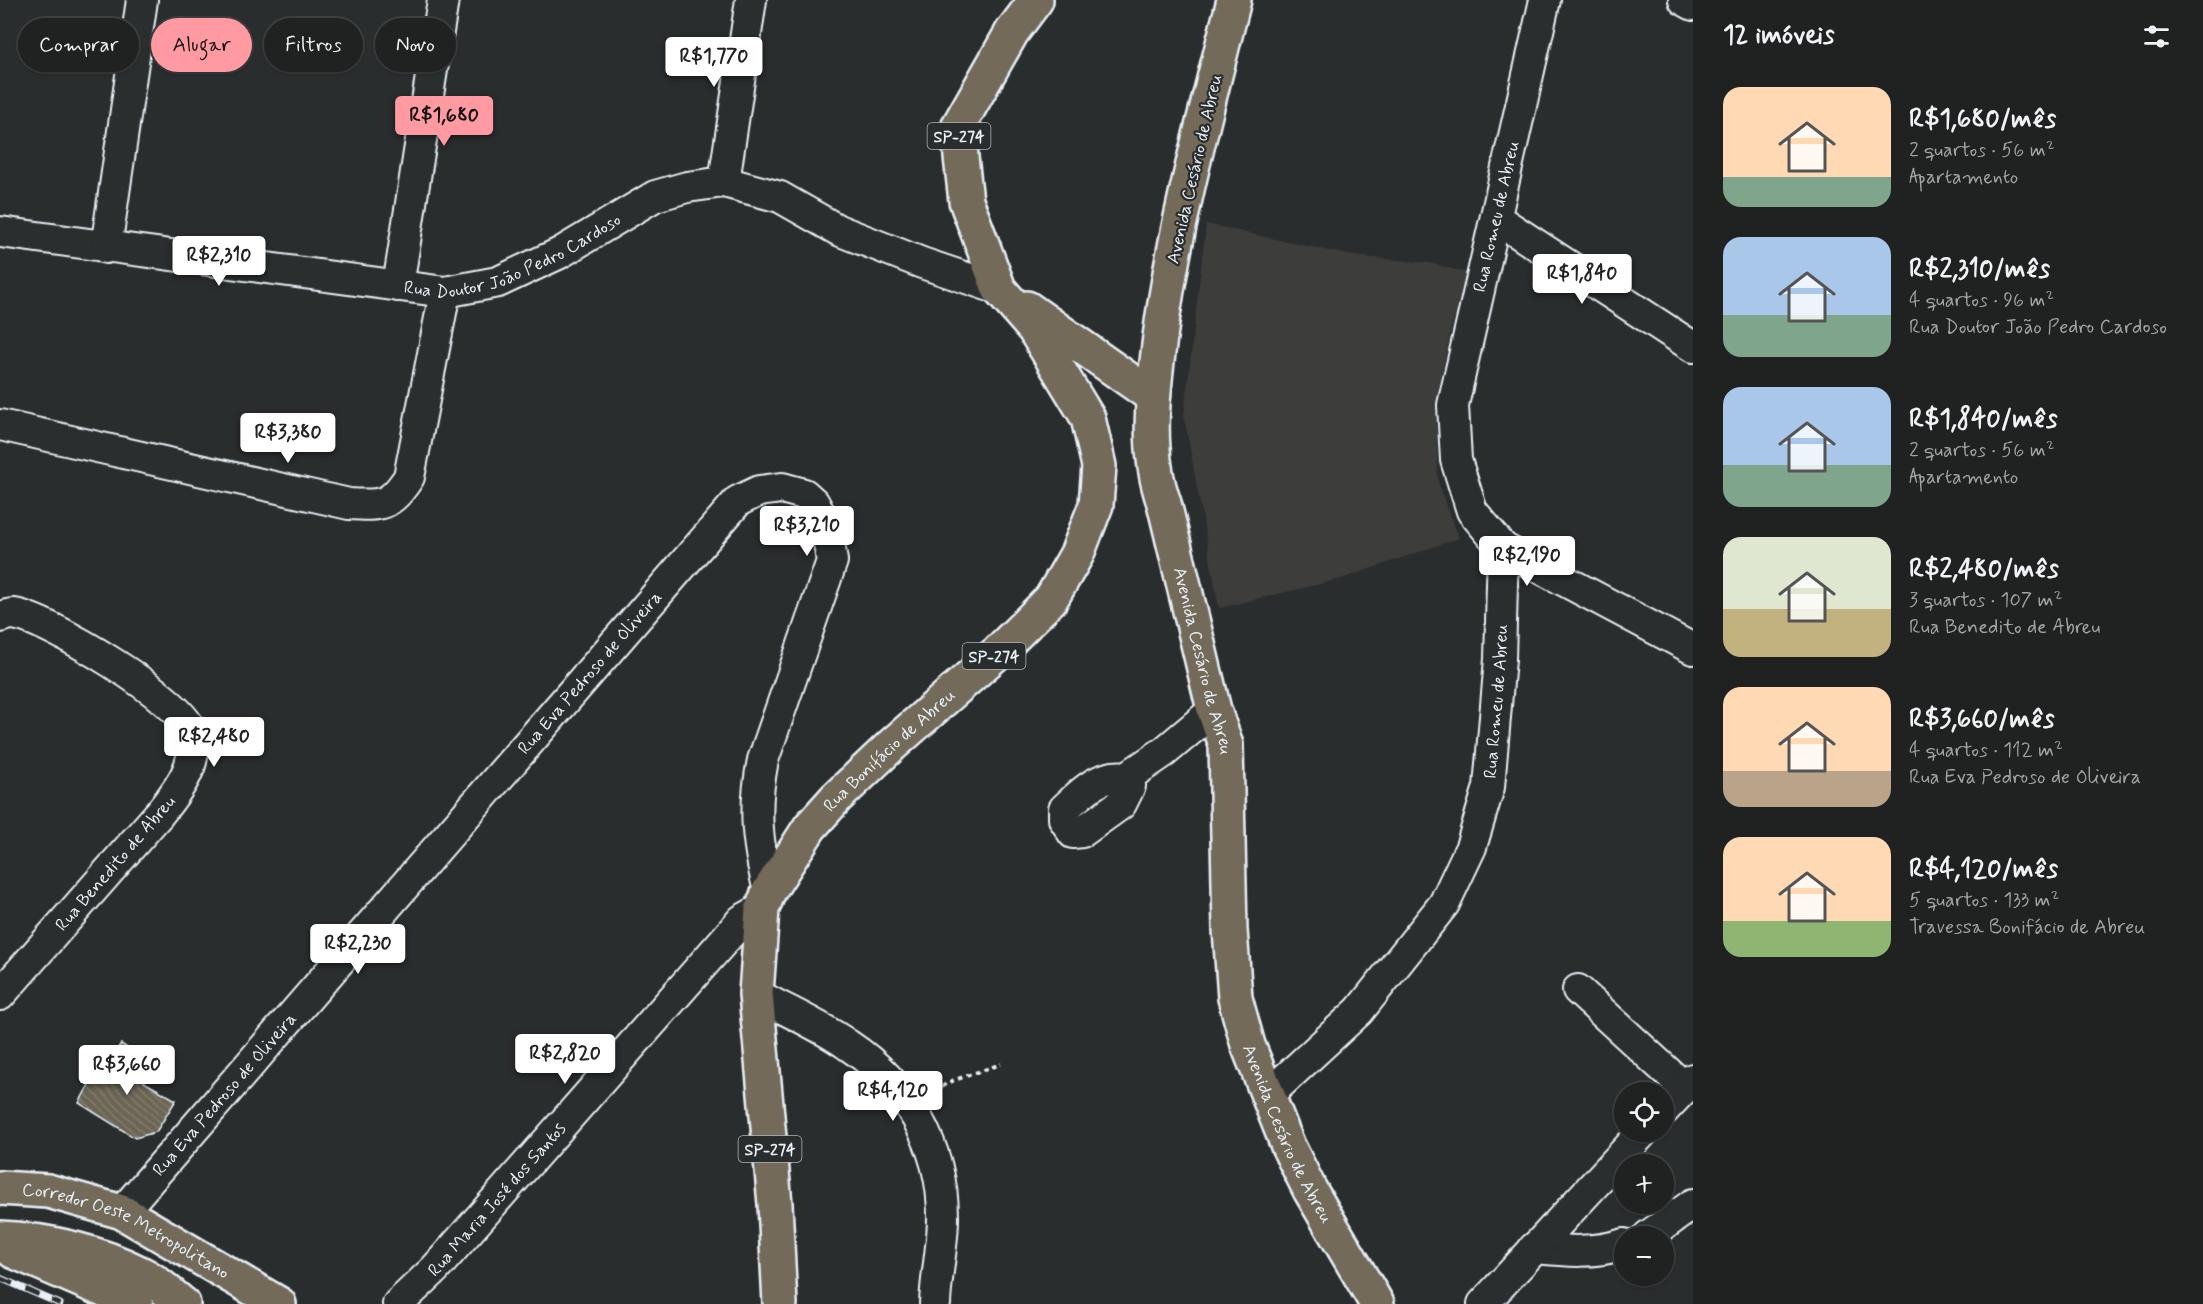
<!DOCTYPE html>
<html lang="pt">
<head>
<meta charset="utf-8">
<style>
  :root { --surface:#202222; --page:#2d2f2f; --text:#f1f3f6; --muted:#a2a4a5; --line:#3d3f40; --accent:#ff9aa2 }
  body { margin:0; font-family:Mynerve,sans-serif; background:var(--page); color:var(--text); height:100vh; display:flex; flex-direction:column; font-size:22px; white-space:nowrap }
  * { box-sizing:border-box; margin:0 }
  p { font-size:20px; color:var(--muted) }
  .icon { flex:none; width:33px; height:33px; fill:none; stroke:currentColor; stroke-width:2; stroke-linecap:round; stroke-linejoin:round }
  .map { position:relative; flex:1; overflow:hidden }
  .panel { display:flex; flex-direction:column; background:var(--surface); width:510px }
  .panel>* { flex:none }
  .guide { position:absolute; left:18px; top:18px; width:570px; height:54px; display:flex; gap:12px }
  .buttons { position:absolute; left:1614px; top:1082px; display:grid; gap:12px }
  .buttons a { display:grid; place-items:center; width:60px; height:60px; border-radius:50%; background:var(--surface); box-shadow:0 2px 4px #0004,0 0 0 2px var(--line); font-size:30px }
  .price { position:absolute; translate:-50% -51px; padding:0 14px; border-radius:6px; background:#fff; color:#222; font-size:20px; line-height:39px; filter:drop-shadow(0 2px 3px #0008) }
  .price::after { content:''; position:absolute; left:50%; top:36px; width:18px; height:14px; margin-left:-9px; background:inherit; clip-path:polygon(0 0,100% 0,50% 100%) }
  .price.active { background:var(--accent); color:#111 }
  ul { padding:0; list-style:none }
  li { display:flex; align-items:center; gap:18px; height:150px; padding:0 30px }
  li span { display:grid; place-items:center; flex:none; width:168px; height:120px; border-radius:18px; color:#555 }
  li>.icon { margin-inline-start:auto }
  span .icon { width:72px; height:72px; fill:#fffc; stroke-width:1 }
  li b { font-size:26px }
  h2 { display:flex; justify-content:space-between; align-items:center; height:72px; padding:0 30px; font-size:26px }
  .chip { padding:0 21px; border-radius:27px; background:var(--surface); box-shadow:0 2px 4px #0004,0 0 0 2px var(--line); font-size:21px; line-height:54px }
  .chip.active { background:var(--accent); color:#111 }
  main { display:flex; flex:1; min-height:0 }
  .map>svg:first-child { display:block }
  .built { fill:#3e3e3a }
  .building { fill:url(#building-back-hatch); stroke:#e8f1f8; stroke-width:1.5 }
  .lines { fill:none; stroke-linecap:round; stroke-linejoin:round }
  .minor-casing { stroke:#e8f1f8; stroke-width:34 }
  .major-casing { stroke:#e8f1f8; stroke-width:38 }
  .path { stroke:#e8f1f8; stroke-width:4; stroke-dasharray:4.5 4.5; stroke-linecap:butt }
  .minor { stroke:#2a2d2e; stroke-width:30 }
  .major { stroke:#736b5a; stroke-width:33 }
  .rail-casing { stroke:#e8f1f8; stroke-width:7 }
  .rail { stroke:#2a2d2e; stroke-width:4.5; stroke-dasharray:14; stroke-linecap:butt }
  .labels { text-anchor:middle; stroke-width:4.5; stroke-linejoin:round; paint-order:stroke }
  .shield { fill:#2a2d2e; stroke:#afb6bb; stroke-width:1.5 }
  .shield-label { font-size:16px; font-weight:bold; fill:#e8f1f8 }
  .street-label { font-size:18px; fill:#e8f1f8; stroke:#2a2d2e }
</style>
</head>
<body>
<main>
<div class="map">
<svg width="1693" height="1304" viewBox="0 0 1693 1304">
  <defs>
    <pattern id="building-back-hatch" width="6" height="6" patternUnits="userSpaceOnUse" patternTransform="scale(1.5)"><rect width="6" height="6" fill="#6c6555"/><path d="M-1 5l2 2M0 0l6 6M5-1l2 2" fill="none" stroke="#817c6e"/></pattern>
  </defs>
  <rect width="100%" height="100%" fill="#2a2d2e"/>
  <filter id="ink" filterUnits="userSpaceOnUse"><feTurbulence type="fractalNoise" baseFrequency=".0167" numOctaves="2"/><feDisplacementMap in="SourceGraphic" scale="12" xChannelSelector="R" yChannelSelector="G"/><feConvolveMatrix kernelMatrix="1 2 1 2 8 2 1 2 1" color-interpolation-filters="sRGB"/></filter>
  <g filter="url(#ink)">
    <!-- built -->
    <path class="built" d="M1206 224 1353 256 1430 263 1467 273 1451 329 1436 404 1438 482 1459 538 1341 579 1219 608 1184 416Z"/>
    <!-- building -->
    <path class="building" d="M121 1044 143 1058 138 1069 150 1073 144 1082 176 1100 156 1132 135 1138 79 1103 91 1081Z"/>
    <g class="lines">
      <defs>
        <g id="minor">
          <path d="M1684 0 1693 5"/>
          <path d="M724 182 751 0"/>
          <path d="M1497 219 1693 347"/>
          <path id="s1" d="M0 232 445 292 498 282 560 253 655 196 687 187 724 182 780 197 838 230 922 263 999 289"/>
          <path d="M106 248 142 0"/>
          <path d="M398 286 443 0"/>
          <path d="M0 425 349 504C382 506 390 506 409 477L445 292"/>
          <path d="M1503 548 1693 649"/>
          <path d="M0 617C4 616 9 614 13 614 46 617 186 702 192 733 199 765 177 791 159 814L0 995"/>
          <path d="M1127 777 1130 786 1121 804 1082 832 1073 833 1064 819V809C1082 792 1100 773 1127 777L1164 752 1214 710"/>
          <path d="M1578 990 1685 1088"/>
          <path d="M756 994C786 1011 820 1025 848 1045 907 1084 943 1146 943 1217 943 1246 936 1275 935 1304"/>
          <path id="s2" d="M1268 1095 1359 1011 1444 904 1471 847 1489 787 1500 659 1503 548 1472 511 1456 460 1453 405 1545 0"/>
          <path d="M1664 1110 1693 1079"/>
          <path id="s3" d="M122 1212 738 501 759 491 782 488 804 494 814 503 826 526 832 561 763 760C753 809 757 843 769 891"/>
          <path d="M1648 1236 1693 1204"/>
          <path d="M1534 1248C1565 1251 1594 1254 1624 1244"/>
          <path id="s4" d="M398 1304 435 1269 742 920 762 909"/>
          <path d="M1483 1304 1644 1131"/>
        </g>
        <g id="major">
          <path id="s5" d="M1234 0C1206 112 1175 223 1160 337 1153 392 1145 451 1164 503L1214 710 1226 745 1230 930 1235 998 1248 1045 1288 1146 1310 1190 1377 1304"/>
          <path d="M1027 308 1152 396"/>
          <path id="s6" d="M0 1188 48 1191 122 1212 279 1304"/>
          <path d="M0 1238C48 1240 99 1252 142 1274 157 1281 170 1294 183 1304"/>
          <path d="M13 1251 136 1304"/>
          <path id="s7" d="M780 1304 775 1204 756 994 762 909 769 891 810 827 836 798 892 745 998 652 1051 599 1077 554 1096 505 1099 466 1088 418 1034 329 999 289 966 201 961 157 959 125 1012 32 1036 0"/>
        </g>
      </defs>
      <!-- minor casing -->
      <use href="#minor" class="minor-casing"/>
      <!-- major casing -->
      <use href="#major" class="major-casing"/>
      <!-- path -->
      <path class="path" d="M934 1091 952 1081 1001 1064"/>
      <!-- minor -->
      <use href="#minor" class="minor"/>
      <!-- major -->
      <use href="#major" class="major"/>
      <defs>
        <path id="rail" d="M0 1278 60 1304"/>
      </defs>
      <!-- rail casing -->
      <use href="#rail" class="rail-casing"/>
      <!-- rail -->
      <use href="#rail" class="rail"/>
    </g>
  </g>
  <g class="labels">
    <!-- shield labels -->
    <g class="shield">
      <rect x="927.5" y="123" width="63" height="26" rx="4.5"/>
      <rect x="962.5" y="643" width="63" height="26" rx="4.5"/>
      <rect x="738.5" y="1136" width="63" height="26" rx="4.5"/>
    </g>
    <g class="shield-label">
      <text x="959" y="142">SP-274</text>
      <text x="994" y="662">SP-274</text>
      <text x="770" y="1155">SP-274</text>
    </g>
    <!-- street labels -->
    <g class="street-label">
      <text transform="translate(1194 169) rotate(-77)" y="6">Avenida Cesário de Abreu</text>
      <text dy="6" stroke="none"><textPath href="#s2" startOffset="976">Rua Romeu de Abreu</textPath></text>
      <text dy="6" stroke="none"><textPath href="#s1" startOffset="524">Rua Doutor João Pedro Cardoso</textPath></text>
      <text dy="6" stroke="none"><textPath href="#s5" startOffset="676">Avenida Cesário de Abreu</textPath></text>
      <text dy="6" stroke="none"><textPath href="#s3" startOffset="714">Rua Eva Pedroso de Oliveira</textPath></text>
      <text dy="6" stroke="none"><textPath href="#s2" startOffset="472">Rua Romeu de Abreu</textPath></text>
      <text dy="6" stroke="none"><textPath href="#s7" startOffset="602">Rua Bonifácio de Abreu</textPath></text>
      <text transform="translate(115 863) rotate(-49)" y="6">Rua Benedito de Abreu</text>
      <text dy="6" stroke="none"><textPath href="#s3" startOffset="156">Rua Eva Pedroso de Oliveira</textPath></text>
      <text dy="6" stroke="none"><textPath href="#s5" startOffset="1162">Avenida Cesário de Abreu</textPath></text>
      <text dy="6" stroke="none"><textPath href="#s4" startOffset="144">Rua Maria José dos Santos</textPath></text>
      <text dy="6" stroke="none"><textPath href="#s6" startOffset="135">Corredor Oeste Metropolitano</textPath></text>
    </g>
  </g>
</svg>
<div class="buttons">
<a><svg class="icon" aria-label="locate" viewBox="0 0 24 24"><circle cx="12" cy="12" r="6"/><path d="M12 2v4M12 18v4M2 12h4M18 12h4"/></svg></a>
<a>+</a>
<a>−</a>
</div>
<b class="price" style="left:714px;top:88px">R$1,770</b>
<b class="price active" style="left:444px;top:147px">R$1,680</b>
<b class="price" style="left:219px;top:287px">R$2,310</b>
<b class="price" style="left:1582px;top:305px">R$1,840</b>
<b class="price" style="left:288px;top:464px">R$3,380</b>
<b class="price" style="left:807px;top:557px">R$3,210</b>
<b class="price" style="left:1527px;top:587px">R$2,190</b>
<b class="price" style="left:214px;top:768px">R$2,480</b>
<b class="price" style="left:358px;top:975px">R$2,230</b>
<b class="price" style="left:565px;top:1085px">R$2,820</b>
<b class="price" style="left:127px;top:1096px">R$3,660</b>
<b class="price" style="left:893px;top:1122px">R$4,120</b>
<div class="guide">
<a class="chip">Comprar</a>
<a class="chip active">Alugar</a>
<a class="chip">Filtros</a>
<a class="chip">Novo</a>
</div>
</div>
<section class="panel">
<h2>12 imóveis<svg class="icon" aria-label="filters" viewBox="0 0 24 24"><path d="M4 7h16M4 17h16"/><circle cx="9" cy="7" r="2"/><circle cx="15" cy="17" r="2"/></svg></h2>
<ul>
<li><span style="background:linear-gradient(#ffd9b3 75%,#7fa58c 0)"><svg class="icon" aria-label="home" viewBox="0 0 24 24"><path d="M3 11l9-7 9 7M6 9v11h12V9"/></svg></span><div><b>R$1,680/mês</b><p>2 quartos · 56 m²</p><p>Apartamento</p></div></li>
<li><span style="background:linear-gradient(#a9c7e8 65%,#7fa58c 0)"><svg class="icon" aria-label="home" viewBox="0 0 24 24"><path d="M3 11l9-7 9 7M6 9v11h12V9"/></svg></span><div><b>R$2,310/mês</b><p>4 quartos · 96 m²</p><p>Rua Doutor João Pedro Cardoso</p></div></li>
<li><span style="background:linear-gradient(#a9c7e8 65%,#7fa58c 0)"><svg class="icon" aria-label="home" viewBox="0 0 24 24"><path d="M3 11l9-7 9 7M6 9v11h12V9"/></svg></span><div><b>R$1,840/mês</b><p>2 quartos · 56 m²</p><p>Apartamento</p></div></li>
<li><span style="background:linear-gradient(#dfe7d0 60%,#c2b280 0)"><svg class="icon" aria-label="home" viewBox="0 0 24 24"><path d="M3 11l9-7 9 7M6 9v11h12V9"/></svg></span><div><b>R$2,480/mês</b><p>3 quartos · 107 m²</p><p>Rua Benedito de Abreu</p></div></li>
<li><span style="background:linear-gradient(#ffd9b3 70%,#b9a48a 0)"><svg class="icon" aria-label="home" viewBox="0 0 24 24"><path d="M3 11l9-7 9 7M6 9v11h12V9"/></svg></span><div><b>R$3,660/mês</b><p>4 quartos · 112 m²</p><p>Rua Eva Pedroso de Oliveira</p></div></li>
<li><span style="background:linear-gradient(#ffd9b3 70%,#8fb573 0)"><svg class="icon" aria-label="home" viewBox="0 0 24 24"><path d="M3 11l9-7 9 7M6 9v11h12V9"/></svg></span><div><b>R$4,120/mês</b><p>5 quartos · 133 m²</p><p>Travessa Bonifácio de Abreu</p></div></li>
</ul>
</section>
</main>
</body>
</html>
